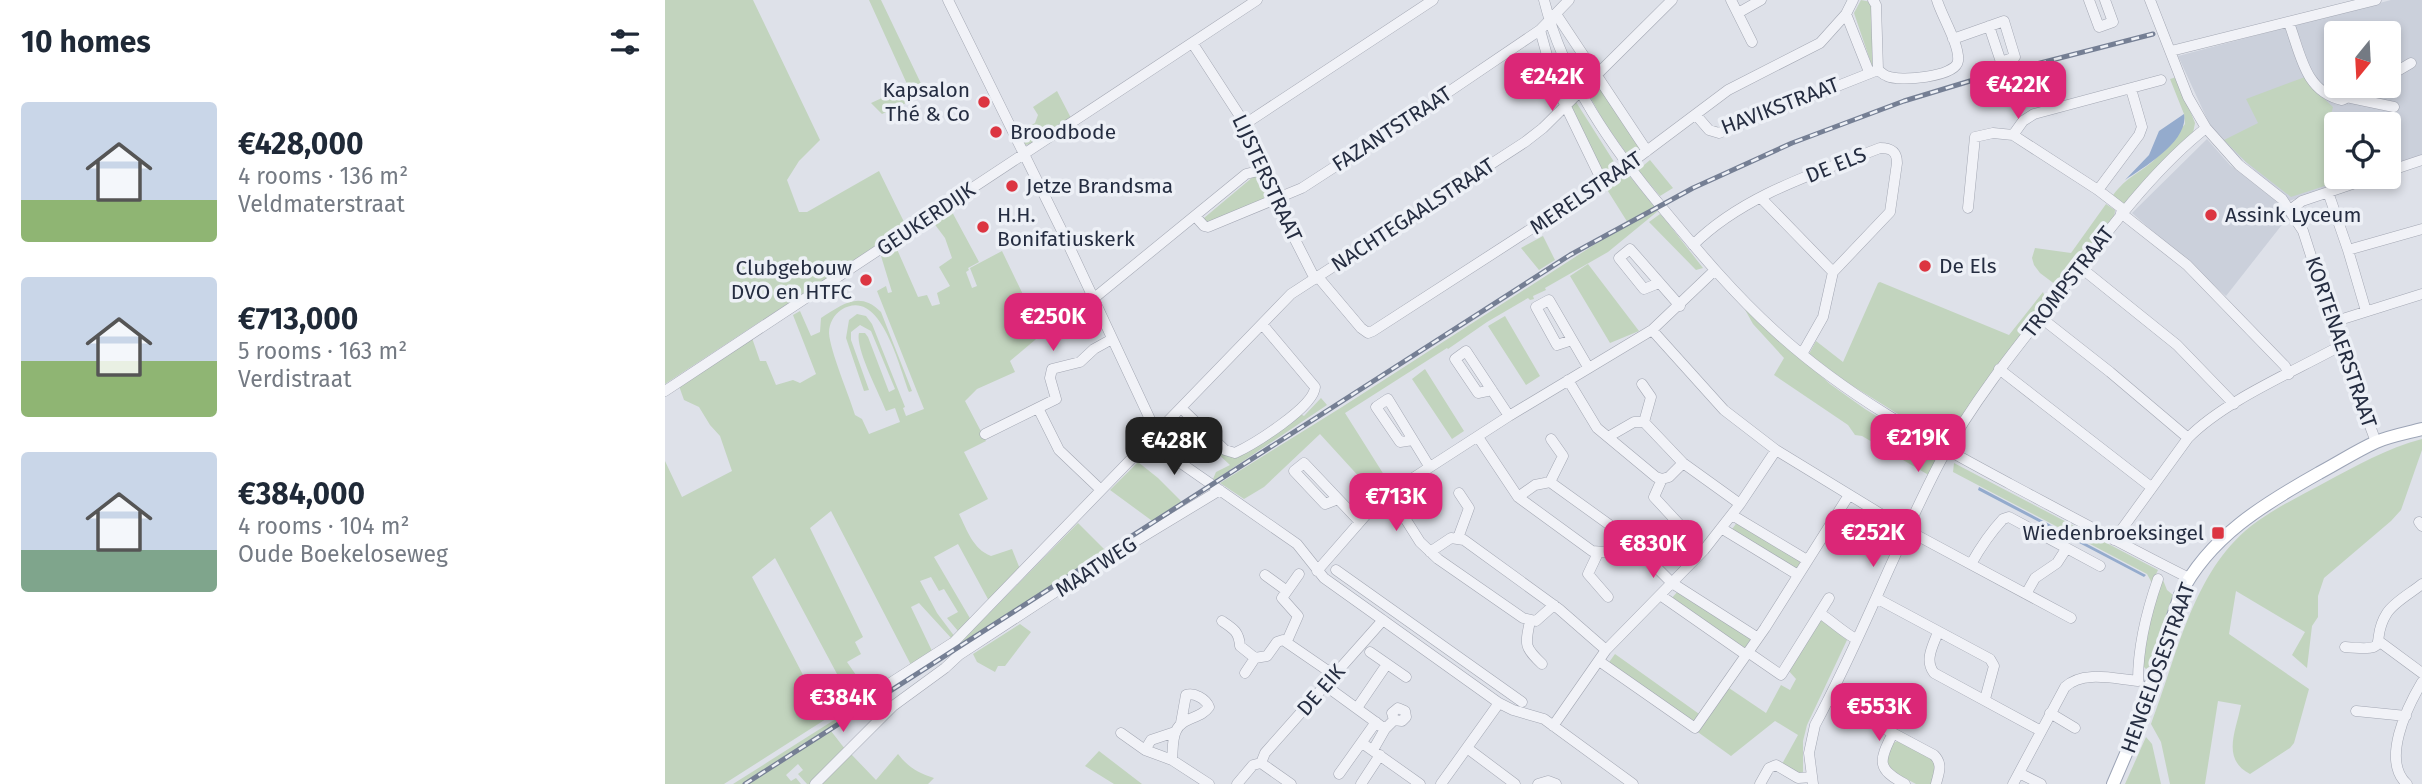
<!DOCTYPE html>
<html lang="en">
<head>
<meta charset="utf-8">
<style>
  :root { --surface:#fff; --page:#f2f2f3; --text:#1f2937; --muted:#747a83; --accent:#db2777 }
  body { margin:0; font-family:"Fira Sans",sans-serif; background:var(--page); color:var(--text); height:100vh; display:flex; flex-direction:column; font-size:26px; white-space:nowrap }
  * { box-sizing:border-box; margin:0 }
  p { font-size:23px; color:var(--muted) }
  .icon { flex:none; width:38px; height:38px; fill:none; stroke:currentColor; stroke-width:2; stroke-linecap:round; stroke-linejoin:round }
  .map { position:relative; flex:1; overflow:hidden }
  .details { display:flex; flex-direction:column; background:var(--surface); width:665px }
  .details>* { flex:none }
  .needle { width:46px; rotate:198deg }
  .controls { position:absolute; left:1659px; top:21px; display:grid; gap:14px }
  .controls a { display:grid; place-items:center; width:77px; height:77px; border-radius:7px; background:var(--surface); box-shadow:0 4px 10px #0003; font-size:35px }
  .price { position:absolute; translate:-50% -60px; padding:0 16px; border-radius:14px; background:var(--accent); color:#fff; font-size:23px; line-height:46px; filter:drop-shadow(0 2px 4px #0008) }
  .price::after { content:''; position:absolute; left:50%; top:42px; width:21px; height:16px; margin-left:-10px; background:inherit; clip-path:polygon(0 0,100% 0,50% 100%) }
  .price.current { background:#222; color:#fff }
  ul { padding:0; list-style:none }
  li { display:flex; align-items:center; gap:21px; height:175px; padding:0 21px }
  li span { display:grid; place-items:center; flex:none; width:196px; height:140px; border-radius:7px; color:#555 }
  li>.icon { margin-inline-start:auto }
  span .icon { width:84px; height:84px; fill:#fffc; stroke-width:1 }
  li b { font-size:30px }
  h2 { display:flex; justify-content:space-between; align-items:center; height:84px; padding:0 21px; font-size:30px }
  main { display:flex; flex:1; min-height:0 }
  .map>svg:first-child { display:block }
  .built { fill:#cbd0db; fill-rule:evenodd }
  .green { fill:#c2d4be }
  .water { fill:#94abcd }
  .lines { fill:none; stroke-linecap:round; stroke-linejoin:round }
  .minor-casing { stroke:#a3a7b3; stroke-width:11 }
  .major-casing { stroke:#9ca4b6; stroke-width:14 }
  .minor { stroke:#f1f2f7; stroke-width:10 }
  .major { stroke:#fff; stroke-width:12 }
  .rail-casing { stroke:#757f94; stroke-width:5 }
  .rail { stroke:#edf0f6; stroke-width:2.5; stroke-dasharray:8; stroke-linecap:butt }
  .poi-dot { fill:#dc3541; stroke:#edf0f6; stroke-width:2.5 }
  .labels { text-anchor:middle; stroke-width:7; stroke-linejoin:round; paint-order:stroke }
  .poi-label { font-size:21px; fill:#252d41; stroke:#edf0f6; text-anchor:start }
  .street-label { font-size:21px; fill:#252d41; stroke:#edf0f6 }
</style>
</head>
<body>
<main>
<section class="details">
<h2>10 homes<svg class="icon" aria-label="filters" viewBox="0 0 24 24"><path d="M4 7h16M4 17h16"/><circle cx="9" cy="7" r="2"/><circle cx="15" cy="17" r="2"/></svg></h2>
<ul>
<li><span style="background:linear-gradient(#c9d6e8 70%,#8fb573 0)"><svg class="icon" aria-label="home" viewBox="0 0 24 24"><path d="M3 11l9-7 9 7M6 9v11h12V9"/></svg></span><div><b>€428,000</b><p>4 rooms · 136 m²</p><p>Veldmaterstraat</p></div></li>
<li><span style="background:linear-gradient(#c9d6e8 60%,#8fb573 0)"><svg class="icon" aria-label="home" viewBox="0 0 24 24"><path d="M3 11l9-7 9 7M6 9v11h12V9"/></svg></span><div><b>€713,000</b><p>5 rooms · 163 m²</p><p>Verdistraat</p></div></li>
<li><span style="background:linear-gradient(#c9d6e8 70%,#7fa58c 0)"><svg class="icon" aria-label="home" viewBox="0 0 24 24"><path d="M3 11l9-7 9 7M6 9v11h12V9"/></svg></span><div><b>€384,000</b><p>4 rooms · 104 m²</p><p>Oude Boekeloseweg</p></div></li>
</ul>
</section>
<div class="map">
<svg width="1757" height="784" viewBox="0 0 1757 784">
  <rect width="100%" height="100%" fill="#dee1e9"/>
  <!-- built -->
  <path class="built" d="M1726 0H1757V157L1724 168V124H1671V177H1697L1624 201 1549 134 1513 56ZM1671 33H1724V86H1671Z
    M1542 139 1565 165 1609 199 1623 217 1561 296 1467 213Z"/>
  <!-- green -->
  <path class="green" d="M0 0H88L155 140 134 161 122 180 134 212H142L214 171 241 226 0 384Z
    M204 0H216L261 94 217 114 206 103 241 87 242 84Z
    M1196 0 1206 2 1210 66H1207L1189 13Z
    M1512 77 1530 123 1528 133 1463 203 1458 204 1446 198C1460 178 1470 176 1487 162 1499 151 1510 136 1520 124L1519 114 1505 79Z
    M1640 77 1648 88 1668 107 1663 126 1670 128 1671 132V177H1687L1626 197 1581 162 1559 140 1593 123 1581 99Z
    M933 82 977 147 964 157 939 122 923 93Z
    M392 91 406 118 366 144 360 145 355 132 370 123 373 115 368 107Z
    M911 102 951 165 938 176 904 108Z
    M985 160 1008 188 995 196 973 170Z
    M595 171 607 197 546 223 540 220 539 218Z
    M963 174 993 211 943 252 880 288 881 290 868 296 869 299 865 300 863 298 822 322 783 349 782 348 680 413 726 486 720 490 717 486 708 492 655 434 599 487 579 499 555 483 677 407 963 223 941 188Z
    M1441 204 1450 210 1449 220 1395 288 1375 273 1369 265 1367 258 1370 248 1406 253Z
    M286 210 314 262 303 268 304 270 301 272 307 288 312 286 305 268 337 251 377 334 345 361 350 372 312 389 300 401 321 441 299 452 323 499 294 514C302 530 308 549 326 556L347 549 355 569 324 601 293 544 269 557 306 620 293 631 282 618 293 612 279 589 274 591 266 577 255 581 272 613 290 637 287 639 254 603 246 607 267 651 246 665 166 511 145 528 198 637 190 642 196 654 182 662 191 675 194 674 211 681 214 685 187 702 110 558 87 577 161 719 59 784H0V461L17 497 67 471 55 436 45 425 34 407 19 400 14 386 87 338 95 361H101L111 385 128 380 135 383 151 374 128 315 135 311 146 336 155 332 156 318C177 305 194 290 216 312L247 391 244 392C234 366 215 285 176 310 169 315 164 323 164 333 165 351 184 395 190 415L197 419 204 434 235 422 230 408 221 411C214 393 190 348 194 333H200L203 337 224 392 230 389 206 331 195 325 186 332V340L204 390 199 391 181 338 184 320 192 314 201 316 207 324 240 407 238 408 241 416 259 409 212 291 221 286 223 293 227 292 216 256 231 247 253 297 262 295 267 306 275 304 272 293 285 286 274 267 287 258 280 238 268 222Z
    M995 214 999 218 1038 268 1031 270 984 222Z
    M878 236 890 260 874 270 856 248Z
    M923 264 974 331 945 343 905 276Z
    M1215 282 1344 335 1378 292 1383 304 1280 443 1183 383 1144 354 1151 341 1178 362 1213 283Z
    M1078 306 1165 384 1200 409 1272 453 1274 456 1267 477 1197 436 1190 435 1183 425 1109 375 1119 358 1088 324Z
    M840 316 875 376 861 385 823 326Z
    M760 369 799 431 787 439 747 379Z
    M656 398 662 405 550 480 548 479 551 472 565 465 536 438 539 434 562 455 634 413 639 416Z
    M1757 439V450L1736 510 1726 521 1659 578 1653 596V617L1647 626 1642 668 1627 655 1640 632 1571 591 1564 634 1644 689 1629 743 1625 748 1585 774C1556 759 1571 731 1576 705L1553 701 1540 784H1505L1496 742 1486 724C1512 657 1527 573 1586 526 1608 509 1635 496 1659 483 1691 466 1722 448 1757 439Z
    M473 462 493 478 519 504 490 523 445 490Z
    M1289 463 1493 570 1487 583 1482 574 1288 472Z
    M1073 521 1138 562 1132 574 1065 532Z
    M413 523 443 553 295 648 293 645Z
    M1498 580 1502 590 1508 595 1505 608 1484 667 1481 669 1477 665 1486 615Z
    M1015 589 1091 638 1080 653 1004 601Z
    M1155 618 1182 640 1142 725 1138 741V776L1117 764 1133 735 1110 721 1066 756 1030 730 1061 686 1101 713 1116 685 1125 690 1131 679 1123 670Z
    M355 624 366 632 340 666H333L330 672 312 662 308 654Z
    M286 646 288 653 166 731 180 749 146 784H142L133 774 138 770 133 764 121 775 126 781 131 778 136 784H68Z
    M950 654 1037 716 1030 725 942 665Z
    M1481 737 1487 744 1496 784H1460Z
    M1234 740 1272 762 1268 784H1251L1221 768 1225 745Z
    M434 751 477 784H449L420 766Z
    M186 754 211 780 233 754C243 767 253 773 269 778L263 784H156Z"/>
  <!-- water -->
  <path class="water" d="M1519 114C1524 141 1479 167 1460 180L1484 155 1494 131Z
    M1314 487 1481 575 1479 577 1313 490Z"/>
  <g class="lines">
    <defs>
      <path id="minor" d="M283 0 396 229 491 432 510 459 632 544 659 578 834 703 848 710 879 719 968 784
        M879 0C899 80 947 148 999 210 1034 252 1069 294 1110 331 1182 397 1261 439 1345 484 1405 516 1464 548 1524 578
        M1066 0 1087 42
        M1424 0 1434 27 1448 22 1440 0
        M1485 0 1523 97 1541 128 1574 165 1617 199 1638 231 1675 346 1711 442
        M1073 13 1096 0
        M891 14 982 151
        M1181 14 1204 72
        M1624 23C1636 55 1640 92 1677 100L1708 86
        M875 30 890 84 938 183
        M1288 39 1339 21 1350 57 1336 62 1324 26
        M528 44 580 124 615 210 650 279
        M1506 51 1711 0
        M1213 70C1216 72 1218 75 1222 76 1234 82 1291 77 1293 61 1295 45 1276 15 1272 0
        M1724 76 1746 63
        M1686 98 1729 107
        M1031 115 1044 130 1054 133 1213 70 1211 5 1208 0
        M580 124 768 0
        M1348 135 1358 121 1369 114 1496 80
        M1724 171 1757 160
        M1433 190 1474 135 1477 127 1466 89
        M1663 192 1683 250 1701 311
        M1096 198 1168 272
        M1303 208 1310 137 1328 133 1348 135 1433 190 1459 210
        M1625 210 1637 201 1708 177
        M1456 213 1522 265 1620 366 1624 374
        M530 216 539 226 543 227 637 188 748 116 875 30 904 0
        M1028 245C1078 195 1151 173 1215 148 1226 148 1232 151 1232 163L1225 212 1168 272 1158 317 1137 354
        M1683 250 1757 229
        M1415 267 1512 345 1569 404
        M653 277 696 328 703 333 708 331 951 174 1063 90 1155 43 1181 14 1188 0
        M994 283 979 289 954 258 965 249 1015 306
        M428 299 581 174 597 170
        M1375 317 1445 372 1523 438
        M1668 322 1757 294
        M987 330 1059 410 1111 450 1242 530 1406 618
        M907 340 892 345 871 307 884 300 923 367
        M1334 369 1486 487
        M903 380 932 428 991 477 997 479
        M977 384 986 397 979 422
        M827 390 813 393 790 359 801 351 844 416
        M0 391 592 0
        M373 408 394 450 436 490
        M516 408 560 450 570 453C589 444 649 407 650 387L597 324
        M320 434 391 399 385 378 387 369 415 362 429 349 447 339
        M813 437 853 497 927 551 940 552 960 536
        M943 437 969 422H979L1018 463 1075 504
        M748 440 735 442 711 407 723 399 764 466
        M885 482 898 456 886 439
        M724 493 755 542 773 559 858 618 871 621 889 605
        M853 497 870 485 885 482 960 536 1007 583 1093 638
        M673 499 660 504 629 471 639 463 694 521
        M1067 515 1142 560
        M1754 522 1757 526
        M1014 524 989 497 997 479 1004 477 1018 463
        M1056 528 1133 575
        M793 538 804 508 794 493
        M1449 540 1523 438C1559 401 1628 372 1675 346
        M765 552 786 538 799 540 894 609 941 650
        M933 553 923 574 943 597
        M1306 564C1315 548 1325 533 1338 519L1344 517 1435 566
        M671 570 857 702
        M652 571 714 500 844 416 987 330 1049 271
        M600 575 622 591
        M1361 594 1370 578 1392 563 1401 549
        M995 595 1081 655
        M1211 598 1325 659 1329 666 1320 699
        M1156 614C1168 622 1178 632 1191 639
        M557 621C569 629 574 632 575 646L590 658 602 656 612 642 618 640 669 675
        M865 621C860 645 859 647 877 664
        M1273 632C1268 646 1259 660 1269 673L1376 731
        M622 641 633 616 617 598 634 574
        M1715 642 1757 673
        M1680 647C1730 652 1703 642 1722 613 1729 602 1746 593 1757 584
        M705 652 741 677
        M1087 655 1116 675 1164 598
        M934 661 1030 728 1100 628 1184 495
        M580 673 590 658
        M661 686 720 729
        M216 689 289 642 626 294 860 142 878 128 1007 0
        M1164 699 1269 755C1278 764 1274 772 1271 784
        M692 708 722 664
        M1691 711 1741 716
        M1385 713 1410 728
        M888 726 941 650 1039 550 1075 504 1111 450
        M456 733 480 750 507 760 544 784
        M1228 733C1213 762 1212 769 1240 784
        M697 743 755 784
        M802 748 850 784
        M480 750 486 740 510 732
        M708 750 720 729 729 720 727 713 733 708 740 711 741 717 737 721 729 720
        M507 760C508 751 507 739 511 731 517 717 536 719 544 707 541 699 529 692 521 695L516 723
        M596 763 600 753 718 620
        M596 763 626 784
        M1354 773 1376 784
        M674 774 711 722
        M150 784 228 706 280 668 294 655 436 562 555 490
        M572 784 588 765 596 763
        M696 784 715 755
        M776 784 834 703
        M873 784 883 781 891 784
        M1095 784 1104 768 1111 765 1133 778 1147 777
        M1148 784 1144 753 1150 725C1196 640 1230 548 1275 462 1314 390 1367 329 1417 265 1453 218 1494 165 1541 128
        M1348 784 1400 687C1418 670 1450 679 1473 681 1473 645 1481 613 1493 579
        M1742 784C1716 761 1742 707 1757 682"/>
      <path id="major" d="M1448 784 1469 735 1515 595C1544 537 1599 504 1654 473 1673 463 1691 451 1711 442 1725 436 1742 433 1757 429"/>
    </defs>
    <!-- minor casing -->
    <use href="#minor" class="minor-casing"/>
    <!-- major casing -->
    <use href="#major" class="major-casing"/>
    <!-- minor -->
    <use href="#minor" class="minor"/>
    <!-- major -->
    <use href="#major" class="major"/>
    <defs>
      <path id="rail" d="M80 784 905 255 1028 188 1127 143 1239 101 1305 81 1488 34"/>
    </defs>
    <!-- rail casing -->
    <use href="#rail" class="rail-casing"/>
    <!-- rail -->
    <use href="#rail" class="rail"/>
  </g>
  <!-- markers -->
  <g class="poi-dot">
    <circle cx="319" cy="102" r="7"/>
    <circle cx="331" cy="132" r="7"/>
    <circle cx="347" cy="186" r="7"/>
    <circle cx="1546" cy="215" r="7"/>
    <circle cx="318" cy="227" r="7"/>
    <circle cx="1260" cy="266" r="7"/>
    <circle cx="201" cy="280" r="7"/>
    <rect x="1546" y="526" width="14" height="14" rx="3.5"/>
  </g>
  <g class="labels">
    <!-- poi labels -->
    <g class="poi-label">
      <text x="305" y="97" text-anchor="end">Kapsalon<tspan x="305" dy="24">Thé &amp; Co</tspan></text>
      <text x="345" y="139">Broodbode</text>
      <text x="361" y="193">Jetze Brandsma</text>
      <text x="332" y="222">H.H.<tspan x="332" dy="24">Bonifatiuskerk</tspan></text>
      <text x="1560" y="222">Assink Lyceum</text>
      <text x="1274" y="273">De Els</text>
      <text x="187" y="275" text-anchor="end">Clubgebouw<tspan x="187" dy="24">DVO en HTFC</tspan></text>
      <text x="1539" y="540" text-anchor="end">Wiedenbroeksingel</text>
    </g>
    <!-- street labels -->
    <g class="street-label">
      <text transform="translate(1115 106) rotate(-21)" y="7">HAVIKSTRAAT</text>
      <text transform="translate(727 129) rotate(-33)" y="7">FAZANTSTRAAT</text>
      <text transform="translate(1171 165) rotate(-22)" y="7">DE ELS</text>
      <text transform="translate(602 178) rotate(65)" y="7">LIJSTERSTRAAT</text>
      <text transform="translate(921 193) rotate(-34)" y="7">MERELSTRAAT</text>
      <text transform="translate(748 215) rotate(-33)" y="7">NACHTEGAALSTRAAT</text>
      <text transform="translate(261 219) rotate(-34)" y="7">GEUKERDIJK</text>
      <text transform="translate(1403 282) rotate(-52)" y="7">TROMPSTRAAT</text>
      <text transform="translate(1676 342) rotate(71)" y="7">KORTENAERSTRAAT</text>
      <text transform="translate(431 567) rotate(-33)" y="7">MAATWEG</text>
      <text transform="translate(1493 668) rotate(-70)" y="7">HENGELOSESTRAAT</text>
      <text transform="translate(656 690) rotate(-49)" y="7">DE EIK</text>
    </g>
  </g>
</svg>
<div class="controls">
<a><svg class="needle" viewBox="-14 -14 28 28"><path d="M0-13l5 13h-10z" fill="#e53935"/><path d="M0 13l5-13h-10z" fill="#747a83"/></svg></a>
<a><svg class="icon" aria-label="locate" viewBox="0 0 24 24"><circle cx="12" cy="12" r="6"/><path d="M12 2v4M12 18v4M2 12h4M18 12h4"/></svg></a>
</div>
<b class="price" style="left:887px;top:113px">€242K</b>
<b class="price" style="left:1353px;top:121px">€422K</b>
<b class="price" style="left:388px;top:353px">€250K</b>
<b class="price" style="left:1253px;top:474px">€219K</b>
<b class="price current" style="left:509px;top:477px">€428K</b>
<b class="price" style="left:731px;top:533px">€713K</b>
<b class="price" style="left:1208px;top:569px">€252K</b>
<b class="price" style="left:988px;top:580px">€830K</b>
<b class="price" style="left:178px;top:734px">€384K</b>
<b class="price" style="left:1214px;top:743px">€553K</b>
</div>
</main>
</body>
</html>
